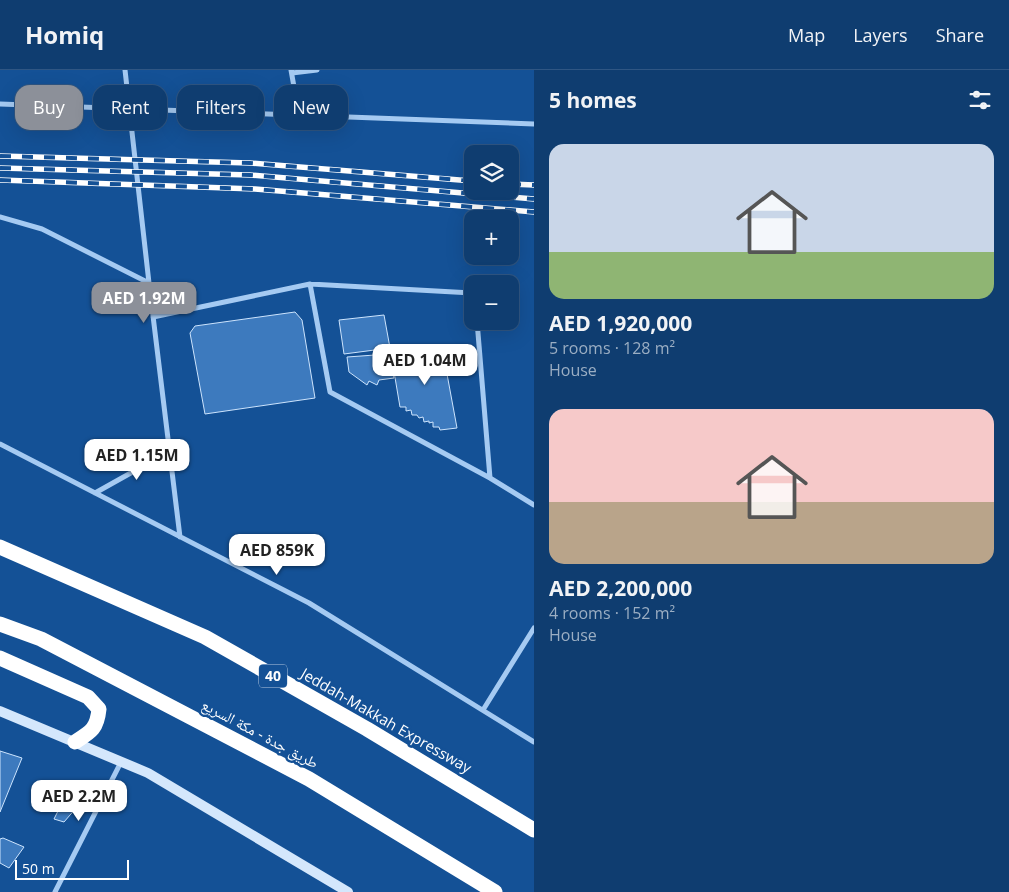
<!DOCTYPE html>
<html lang="en">
<head>
<meta charset="utf-8">
<style>
  :root { --surface:#0f3d70; --page:#184475; --text:#f1f3f6; --muted:#9baec3; --line:#2f5683; --accent:#8c9099 }
  body { margin:0; font-family:"Open Sans","Noto Naskh Arabic",sans-serif; background:var(--page); color:var(--text); height:100vh; display:flex; flex-direction:column; font-size:19px; white-space:nowrap }
  * { box-sizing:border-box; margin:0 }
  p { font-size:16px; color:var(--muted) }
  .icon { flex:none; width:28px; height:28px; fill:none; stroke:currentColor; stroke-width:2; stroke-linecap:round; stroke-linejoin:round }
  .map { position:relative; flex:1; overflow:hidden }
  .panel { display:flex; flex-direction:column; background:var(--surface); width:475px }
  .panel>* { flex:none }
  .banner { position:absolute; left:15px; top:15px; width:444px; height:45px; display:flex; gap:10px }
  .controls { position:absolute; left:464px; top:75px; display:grid; gap:10px }
  .controls a { display:grid; place-items:center; width:55px; height:55px; border-radius:10px; background:var(--surface); box-shadow:0 5px 20px #0002,0 0 0 1px var(--line); font-size:25px }
  .scale { position:absolute; left:15px; bottom:12px; width:114px; box-sizing:border-box; padding-left:5px; border:2px solid #fff; border-top:0; font-size:14px; line-height:18px; white-space:nowrap; color:#fff; -webkit-text-stroke:4px #145196; paint-order:stroke }
  .price { position:absolute; translate:-50% -42px; padding:0 11px; border-radius:10px; background:#fff; color:#222; font-size:16px; line-height:32px; filter:drop-shadow(0 1px 2px #0008) }
  .price::after { content:''; position:absolute; left:50%; top:30px; width:15px; height:11px; margin-left:-8px; background:inherit; clip-path:polygon(0 0,100% 0,50% 100%) }
  .price.current { background:var(--accent); color:#fff }
  ul { padding:0; list-style:none }
  li { display:grid; align-content:center; gap:10px; height:265px; padding:0 15px }
  li span { display:grid; place-items:center; height:155px; border-radius:15px; color:#555 }
  li>.icon { margin-inline-start:auto }
  span .icon { width:90px; height:90px; fill:#fffc; stroke-width:1 }
  li b { font-size:21px }
  h2 { display:flex; justify-content:space-between; align-items:center; height:60px; padding:0 15px; font-size:21px }
  .pill { padding:0 18px; border-radius:15px; background:var(--surface); box-shadow:0 5px 20px #0002,0 0 0 1px var(--line); font-size:18px; line-height:45px }
  .pill.current { background:var(--accent); color:#fff }
  header { display:flex; align-items:center; gap:30px; box-sizing:border-box; height:70px; padding:0 25px; background:var(--surface); border-bottom:1px solid var(--line) }
  header strong { font-size:24px }
  nav { display:flex; gap:28px; margin-inline-start:auto; font-size:18px }
  main { display:flex; flex:1; min-height:0 }
  .map>svg:first-child { display:block }
  .building { fill:#3d7abe; stroke:#cde4fd }
  .lines { fill:none; stroke-linecap:round; stroke-linejoin:round }
  .minor { stroke:#a5caf2; stroke-width:5 }
  .secondary { stroke:#d4e7fc; stroke-width:10 }
  .motorway { stroke:#fff; stroke-width:15 }
  .rail-casing { stroke:#fff; stroke-width:5.5 }
  .rail { stroke:#145196; stroke-width:4; stroke-dasharray:11; stroke-linecap:butt }
  .labels { text-anchor:middle; stroke-width:5; stroke-linejoin:round; paint-order:stroke }
  .shield { fill:#145196; stroke:#b8cbe0; stroke-width:1 }
  .shield-label { font-size:14px; font-weight:bold; fill:#fff }
  .street-label { font-size:15px; fill:#fff; stroke:#145196 }
</style>
</head>
<body>
<header>
<strong>Homiq</strong>
<nav><a>Map</a><a>Layers</a><a>Share</a></nav>
</header>
<main>
<div class="map">
<svg width="534" height="822" viewBox="0 0 534 822">
  <rect width="100%" height="100%" fill="#145196"/>
  <!-- building -->
  <path class="building" d="M295 242 302 250 315 328 205 344 190 263 195 256Z
    M384 245 390 278 344 284 339 250Z
    M442 277 457 358 440 360 439 357H433V352L429 353V351L424 352 423 347 419 348 417 345H412L411 340 406 341V337H400L391 284Z
    M389 284 394 308 379 310 377 315 369 311 367 315 349 302 347 287Z
    M0 681 22 688 0 742Z
    M69 719 89 723 64 752 54 749Z
    M3 768 24 777 9 798 0 793V769Z"/>
  <g class="lines">
    <!-- minor -->
    <path class="minor" d="M125 0 149 213 180 467
      M291 0 299 45
      M292 3 317 0
      M0 34 534 54
      M0 147 42 159 149 213
      M310 214 330 322 490 408 534 435
      M153 247 310 214 472 223
      M477 251 490 408
      M0 374 309 533 534 672
      M95 423 170 381
      M483 640 534 558
      M55 822 121 692"/>
    <!-- secondary -->
    <path class="secondary" d="M0 641 148 703 348 822"/>
    <!-- motorway -->
    <path class="motorway" d="M0 477 205 567 367 659 534 760
      M0 554 41 569 309 709 495 822
      M0 588 88 627 99 639C97 659 91 662 75 672"/>
    <defs>
      <path id="rail" d="M0 86 250 93 472 111
        M0 98 250 105 534 129
        M0 110 255 119 534 142
        M510 114 534 115"/>
    </defs>
    <!-- rail casing -->
    <use href="#rail" class="rail-casing"/>
    <!-- rail -->
    <use href="#rail" class="rail"/>
  </g>
  <g class="labels">
    <!-- shield labels -->
    <rect class="shield" x="259" y="594.5" width="28" height="23" rx="4"/>
    <g class="shield-label">
      <text x="273" y="611">40</text>
    </g>
    <!-- street labels -->
    <g class="street-label">
      <text transform="translate(386 651) rotate(30)" y="5">Jeddah-Makkah Expressway</text>
      <text transform="translate(260 664) rotate(28)" y="5">طريق جدة - مكة السريع</text>
    </g>
  </g>
</svg>
<div class="controls">
<a><svg class="icon" aria-label="layers" viewBox="0 0 24 24"><path d="M12 4l9 5-9 5-9-5zM3 14l9 5 9-5"/></svg></a>
<a>+</a>
<a>−</a>
</div>
<div class="scale">50 m</div>
<b class="price current" style="left:144px;top:254px">AED 1.92M</b>
<b class="price" style="left:425px;top:316px">AED 1.04M</b>
<b class="price" style="left:137px;top:411px">AED 1.15M</b>
<b class="price" style="left:277px;top:506px">AED 859K</b>
<b class="price" style="left:79px;top:752px">AED 2.2M</b>
<div class="banner">
<a class="pill current">Buy</a>
<a class="pill">Rent</a>
<a class="pill">Filters</a>
<a class="pill">New</a>
</div>
</div>
<section class="panel">
<h2>5 homes<svg class="icon" aria-label="filters" viewBox="0 0 24 24"><path d="M4 7h16M4 17h16"/><circle cx="9" cy="7" r="2"/><circle cx="15" cy="17" r="2"/></svg></h2>
<ul>
<li><span style="background:linear-gradient(#c9d6e8 70%,#8fb573 0)"><svg class="icon" aria-label="home" viewBox="0 0 24 24"><path d="M3 11l9-7 9 7M6 9v11h12V9"/></svg></span><div><b>AED 1,920,000</b><p>5 rooms · 128 m²</p><p>House</p></div></li>
<li><span style="background:linear-gradient(#f6c9c9 60%,#b9a48a 0)"><svg class="icon" aria-label="home" viewBox="0 0 24 24"><path d="M3 11l9-7 9 7M6 9v11h12V9"/></svg></span><div><b>AED 2,200,000</b><p>4 rooms · 152 m²</p><p>House</p></div></li>
</ul>
</section>
</main>
</body>
</html>
